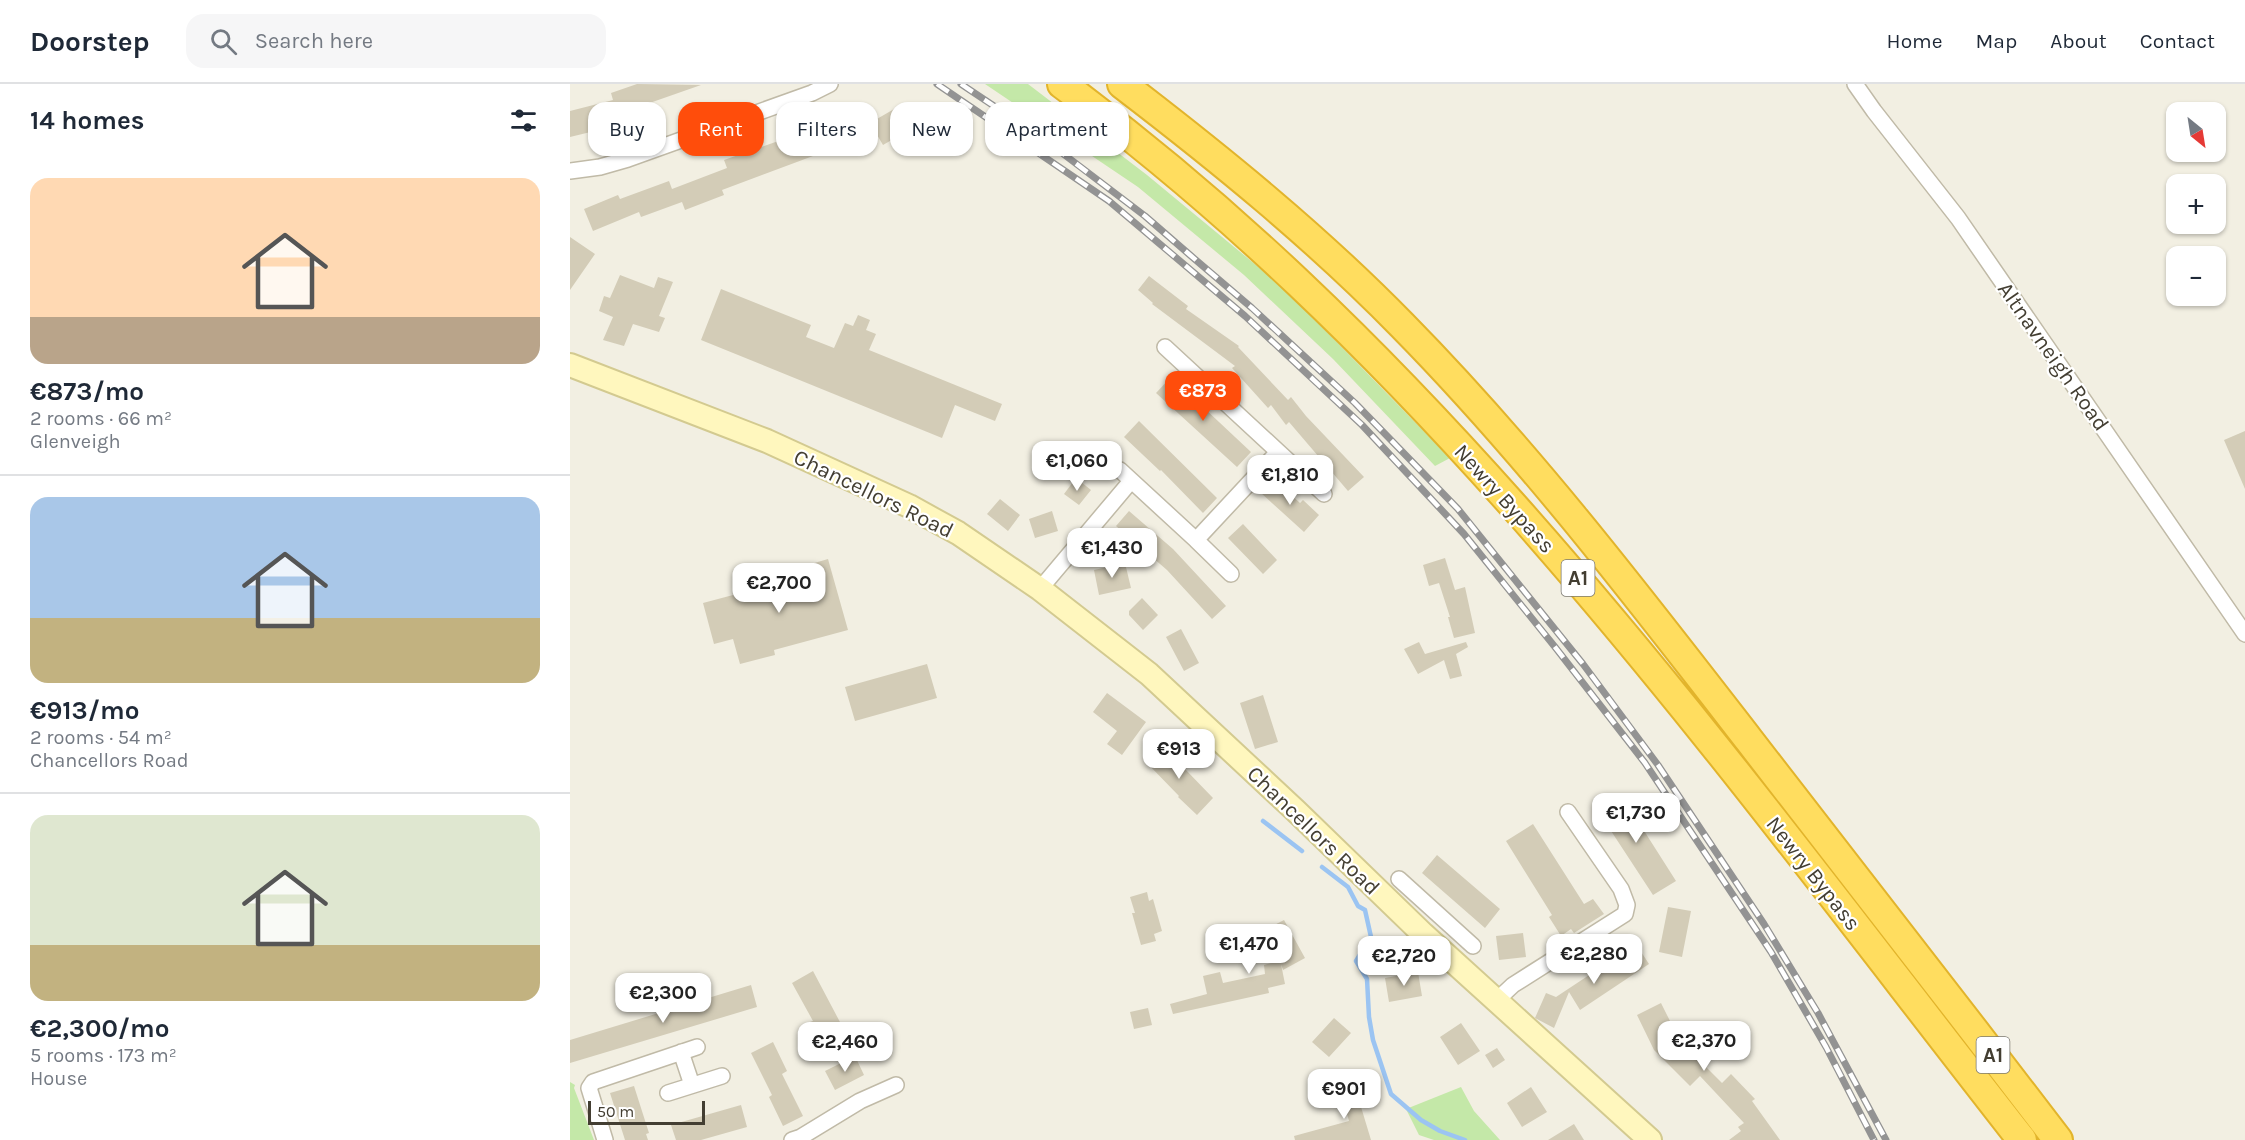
<!DOCTYPE html>
<html lang="en">
<head>
<meta charset="utf-8">
<style>
  :root { --surface:#fff; --page:#f6f6f7; --text:#1f2937; --muted:#747a83; --line:#e0e1e3; --accent:#ff4d0b }
  body { margin:0; font-family:Karla,sans-serif; background:var(--page); color:var(--text); height:100vh; display:flex; flex-direction:column; font-size:22px; white-space:nowrap }
  * { box-sizing:border-box; margin:0 }
  p { font-size:20px; color:var(--muted) }
  .icon { flex:none; width:33px; height:33px; fill:none; stroke:currentColor; stroke-width:2; stroke-linecap:round; stroke-linejoin:round }
  .map { position:relative; flex:1; overflow:hidden }
  .drawer { display:flex; flex-direction:column; background:var(--surface); width:570px }
  .drawer>* { flex:none }
  .guide { position:absolute; left:18px; top:18px; width:570px; height:54px; display:flex; gap:12px }
  .needle { width:39px; rotate:150deg }
  .tools { position:absolute; left:1596px; top:18px; display:grid; gap:12px }
  .tools a { display:grid; place-items:center; width:60px; height:60px; border-radius:12px; background:var(--surface); box-shadow:0 2px 4px #0004; font-size:30px }
  .scale { position:absolute; left:18px; bottom:15px; width:117px; box-sizing:border-box; padding-left:6px; border:3px solid #433e32; border-top:0; font-size:16px; line-height:21px; white-space:nowrap; color:#433e32; -webkit-text-stroke:4px #fff; paint-order:stroke }
  .price { position:absolute; translate:-50% -51px; padding:0 14px; border-radius:12px; background:#fff; color:#222; font-size:20px; line-height:39px; filter:drop-shadow(0 2px 3px #0008) }
  .price::after { content:''; position:absolute; left:50%; top:36px; width:18px; height:14px; margin-left:-9px; background:inherit; clip-path:polygon(0 0,100% 0,50% 100%) }
  .price.current { background:var(--accent); color:#fff }
  ul { padding:0; list-style:none }
  li { display:grid; align-content:center; gap:12px; height:318px; padding:0 30px }
  li+li { border-top:2px solid var(--line) }
  li span { display:grid; place-items:center; height:186px; border-radius:18px; color:#555 }
  li>.icon { margin-inline-start:auto }
  span .icon { width:108px; height:108px; fill:#fffc; stroke-width:1 }
  li b { font-size:26px }
  h2 { display:flex; justify-content:space-between; align-items:center; height:72px; padding:0 30px; font-size:26px }
  .chip { padding:0 21px; border-radius:18px; background:var(--surface); box-shadow:0 2px 4px #0004; font-size:21px; line-height:54px }
  .chip.current { background:var(--accent); color:#fff }
  header { display:flex; align-items:center; gap:36px; box-sizing:border-box; height:84px; padding:0 30px; background:var(--surface); border-bottom:2px solid var(--line) }
  header strong { font-size:28px }
  nav { display:flex; gap:33px; margin-inline-start:auto; font-size:21px }
  .search { width:420px; height:54px; background:var(--page); display:flex; align-items:center; gap:15px; box-sizing:border-box; padding:0 21px; border-radius:18px; color:var(--muted); font-size:22px }
  main { display:flex; flex:1; min-height:0 }
  .map>svg:first-child { display:block }
  .green { fill:#c4e8a8 }
  .lines { fill:none; stroke-linecap:round; stroke-linejoin:round }
  .stream { stroke:#9bc4f2; stroke-width:4.5 }
  .building { fill:#d3ccb7 }
  .street-casing { stroke:#c0baa7; stroke-width:18 }
  .secondary-casing { stroke:#d3ca90; stroke-width:26 }
  .highway-casing { stroke:#e2b42c; stroke-width:32 }
  .street { stroke:#fff; stroke-width:15 }
  .secondary { stroke:#fff7be; stroke-width:22 }
  .highway { stroke:#ffdd5f; stroke-width:28 }
  .rail-casing { stroke:#939393; stroke-width:7 }
  .rail { stroke:#fff; stroke-width:4.5; stroke-dasharray:14; stroke-linecap:butt }
  .labels { text-anchor:middle; stroke-width:4.5; stroke-linejoin:round; paint-order:stroke }
  .shield { fill:#fff; stroke:#7b7870; stroke-width:1.5 }
  .shield-label { font-size:21px; font-weight:bold; fill:#433e32 }
  .street-label { font-size:22px; fill:#433e32; stroke:#fff }
</style>
</head>
<body>
<header>
<strong>Doorstep</strong>
<div class="search"><svg class="icon" aria-label="search" viewBox="0 0 24 24"><circle cx="10" cy="10" r="6"/><path d="M15 15l6 6"/></svg>Search here</div>
<nav><a>Home</a><a>Map</a><a>About</a><a>Contact</a></nav>
</header>
<main>
<section class="drawer">
<h2>14 homes<svg class="icon" aria-label="filters" viewBox="0 0 24 24"><path d="M4 7h16M4 17h16"/><circle cx="9" cy="7" r="2"/><circle cx="15" cy="17" r="2"/></svg></h2>
<ul>
<li><span style="background:linear-gradient(#ffd9b3 75%,#b9a48a 0)"><svg class="icon" aria-label="home" viewBox="0 0 24 24"><path d="M3 11l9-7 9 7M6 9v11h12V9"/></svg></span><div><b>€873/mo</b><p>2 rooms · 66 m²</p><p>Glenveigh</p></div></li>
<li><span style="background:linear-gradient(#a9c7e8 65%,#c2b280 0)"><svg class="icon" aria-label="home" viewBox="0 0 24 24"><path d="M3 11l9-7 9 7M6 9v11h12V9"/></svg></span><div><b>€913/mo</b><p>2 rooms · 54 m²</p><p>Chancellors Road</p></div></li>
<li><span style="background:linear-gradient(#dfe7d0 70%,#c2b280 0)"><svg class="icon" aria-label="home" viewBox="0 0 24 24"><path d="M3 11l9-7 9 7M6 9v11h12V9"/></svg></span><div><b>€2,300/mo</b><p>5 rooms · 173 m²</p><p>House</p></div></li>
</ul>
</section>
<div class="map">
<svg width="1675" height="1056" viewBox="0 0 1675 1056">
  <rect width="100%" height="100%" fill="#f2efe2"/>
  <!-- green -->
  <path class="green" d="M415 0H458L577 91 715 205 880 374 865 382 763 275 674 191 568 103Z
    M0 998 5 1001 4 1004 24 1056H0Z
    M891 1003 904 1027 930 1056H864L849 1051 836 1025Z"/>
  <g class="lines">
    <!-- stream -->
    <path class="stream" d="M693 737 732 767
      M752 783 778 803 788 822 795 826 801 853 786 877 797 895 799 933 803 956 821 1010 851 1036 870 1047 895 1056"/>
  </g>
  <!-- building -->
  <path class="building" d="M67 0 131 1 34 35 37 44 0 53V27L43 16 41 9Z
    M331 21 344 43 313 61 300 39Z
    M285 30 294 53 152 106 154 111 115 126 112 118 71 133 69 128 23 147 14 125 48 111 50 115 99 97 102 105 157 84 154 76Z
    M0 153 25 170 0 206Z
    M50 191 84 204 88 193 103 198 89 232 95 234 89 248 63 240 54 262 33 256 43 233 29 227 34 212 40 214Z
    M579 192 618 222 616 225 669 262 668 263 718 316 721 313 736 332 794 393 778 407 719 338 716 341 701 321 698 324 662 284 665 282 582 220 583 219 568 206Z
    M151 205 241 241 236 253 264 264 275 239 283 242 288 231 300 236 296 246 306 250 299 266 432 320 425 337 385 321 372 354 131 256Z
    M601 293 681 368 667 383 586 309Z
    M569 337 647 414 633 429 591 386 590 387 554 353Z
    M1675 347V405L1654 356Z
    M506 394 521 406 509 421 494 410Z
    M704 395 730 419 733 416 749 431 734 448 691 409Z
    M430 415 450 431 438 447 417 430Z
    M482 427 488 447 465 454 459 435Z
    M559 427 603 465 656 522 642 535 597 486 546 442Z
    M673 440 707 476 693 490 658 454Z
    M875 474 885 506 895 503 905 549 884 554 878 533H880L869 499 859 502 853 481Z
    M258 475 278 546 204 566 205 571 170 580 163 555 144 560 133 519 220 496 217 487Z
    M555 479 561 504 529 511 524 486Z
    M572 514 588 531 573 546 559 531V527Z
    M611 545 629 579 614 587 596 553Z
    M849 558 855 570 896 558 898 563 886 570 892 592 880 595 874 576 848 590 834 565Z
    M357 580 367 614 285 637 275 603Z
    M537 609 576 638 552 671 537 660 547 647 523 628Z
    M693 611 708 658 685 665 670 619Z
    M588 663 601 676 606 672 616 682 614 684 643 714 627 731 608 713 609 712 574 676Z
    M1050 709 1106 797 1083 811 1026 724Z
    M963 740 1014 820 1023 815 1034 830 1004 849 1001 845 991 852 979 833 982 831 936 757Z
    M867 771 930 825 915 844 852 789Z
    M577 808 579 817 583 815 592 847 584 850 586 857 571 861 562 829H565L560 813Z
    M1098 823 1121 827 1112 873 1089 868Z
    M714 836 735 874 713 886 711 880 715 900 698 904 699 909 603 930 600 920 637 910 633 892 650 888 653 899 695 890 694 881 709 877 693 847Z
    M953 849 956 873 929 876 926 852Z
    M1066 860 1079 880 1010 926 999 908 984 944 965 934 976 909 986 913Z
    M243 887 271 940 247 952 240 938 243 937 222 899Z
    M848 888 852 912 819 918 815 894Z
    M181 901 187 923 0 979V956Z
    M1091 919 1109 955 1114 950 1120 956 1130 946 1146 963 1131 978 1152 999 1161 990 1185 1015 1182 1017 1210 1056H1159L1171 1047 1168 1043 1174 1039 1130 992 1120 1002 1084 966 1067 931Z
    M578 924 582 941 564 945 560 928Z
    M764 934 781 949 759 973 742 958Z
    M891 939 910 967 888 981 870 953Z
    M203 958 217 987 212 990 233 1032 213 1042 199 1013 202 1011 181 969Z
    M927 964 935 976 923 984 915 971Z
    M285 972 294 991 265 1006 255 987Z
    M782 993 801 1056H725L724 1052 779 1037 768 997Z
    M64 1002 79 1049 76 1050 78 1056H55L40 1009Z
    M961 1003 977 1028 952 1043 937 1019Z
    M171 1021 177 1043 131 1056H106L101 1041Z
    M1004 1040 1014 1056H978Z"/>
  <g class="lines">
    <defs>
      <path id="street" d="M1285 0 1304 27 1388 134 1675 550
        M0 87 30 83 58 75 242 9 260 0
        M595 263 754 410
        M550 386 626 456 661 490
        M626 456 708 368
        M470 505 561 397
        M829 795 903 862
        M927 916 943 901 1055 830 1057 821 1051 805 998 728
        M111 968 122 1001
        M98 1009 152 992
        M35 1056 19 1004 23 998 127 963
        M222 1056 231 1053 290 1017 326 1001"/>
      <path id="secondary" d="M0 281 197 357 339 422 388 449 470 505 579 590 726 727 853 850 1080 1056"/>
      <path id="highway" d="M492 0C878 285 1159 682 1452 1056
        M552 0C650 75 746 153 832 241 959 370 1069 514 1179 656 1282 790 1386 922 1488 1056"/>
    </defs>
    <!-- street casing -->
    <use href="#street" class="street-casing"/>
    <!-- secondary casing -->
    <use href="#secondary" class="secondary-casing"/>
    <!-- highway casing -->
    <use href="#highway" class="highway-casing"/>
    <!-- street -->
    <use href="#street" class="street"/>
    <!-- secondary -->
    <use href="#secondary" class="secondary"/>
    <!-- highway -->
    <use href="#highway" class="highway"/>
    <defs>
      <path id="rail" d="M367 0 539 117 675 232 792 341 894 450 985 563 1075 679 1201 868 1256 963 1304 1056
        M391 0 475 56 575 132 620 171 682 224 785 319 888 425 1013 580 1088 681 1194 840 1248 929 1316 1056"/>
    </defs>
    <!-- rail casing -->
    <use href="#rail" class="rail-casing"/>
    <!-- rail -->
    <use href="#rail" class="rail"/>
  </g>
  <g class="labels">
    <!-- shield labels -->
    <g class="shield">
      <rect x="991.5" y="476" width="33" height="36" rx="4.5"/>
      <rect x="1406.5" y="953" width="33" height="36" rx="4.5"/>
    </g>
    <g class="shield-label">
      <text x="1008" y="501">A1</text>
      <text x="1423" y="978">A1</text>
    </g>
    <!-- street labels -->
    <g class="street-label">
      <text transform="translate(1484 272) rotate(55)" y="8">Altnavneigh Road</text>
      <text transform="translate(304 409) rotate(26)" y="8">Chancellors Road</text>
      <text transform="translate(935 414) rotate(48)" y="8">Newry Bypass</text>
      <text transform="translate(744 746) rotate(44)" y="8">Chancellors Road</text>
      <text transform="translate(1244 789) rotate(52)" y="8">Newry Bypass</text>
    </g>
  </g>
</svg>
<div class="tools">
<a><svg class="needle" viewBox="-14 -14 28 28"><path d="M0-13l5 13h-10z" fill="#e53935"/><path d="M0 13l5-13h-10z" fill="#747a83"/></svg></a>
<a>+</a>
<a>−</a>
</div>
<div class="scale">50 m</div>
<b class="price current" style="left:633px;top:338px">€873</b>
<b class="price" style="left:507px;top:408px">€1,060</b>
<b class="price" style="left:720px;top:422px">€1,810</b>
<b class="price" style="left:542px;top:495px">€1,430</b>
<b class="price" style="left:209px;top:530px">€2,700</b>
<b class="price" style="left:609px;top:696px">€913</b>
<b class="price" style="left:1066px;top:760px">€1,730</b>
<b class="price" style="left:679px;top:891px">€1,470</b>
<b class="price" style="left:1024px;top:901px">€2,280</b>
<b class="price" style="left:834px;top:903px">€2,720</b>
<b class="price" style="left:93px;top:940px">€2,300</b>
<b class="price" style="left:1134px;top:988px">€2,370</b>
<b class="price" style="left:275px;top:989px">€2,460</b>
<b class="price" style="left:774px;top:1036px">€901</b>
<div class="guide">
<a class="chip">Buy</a>
<a class="chip current">Rent</a>
<a class="chip">Filters</a>
<a class="chip">New</a>
<a class="chip">Apartment</a>
</div>
</div>
</main>
</body>
</html>
